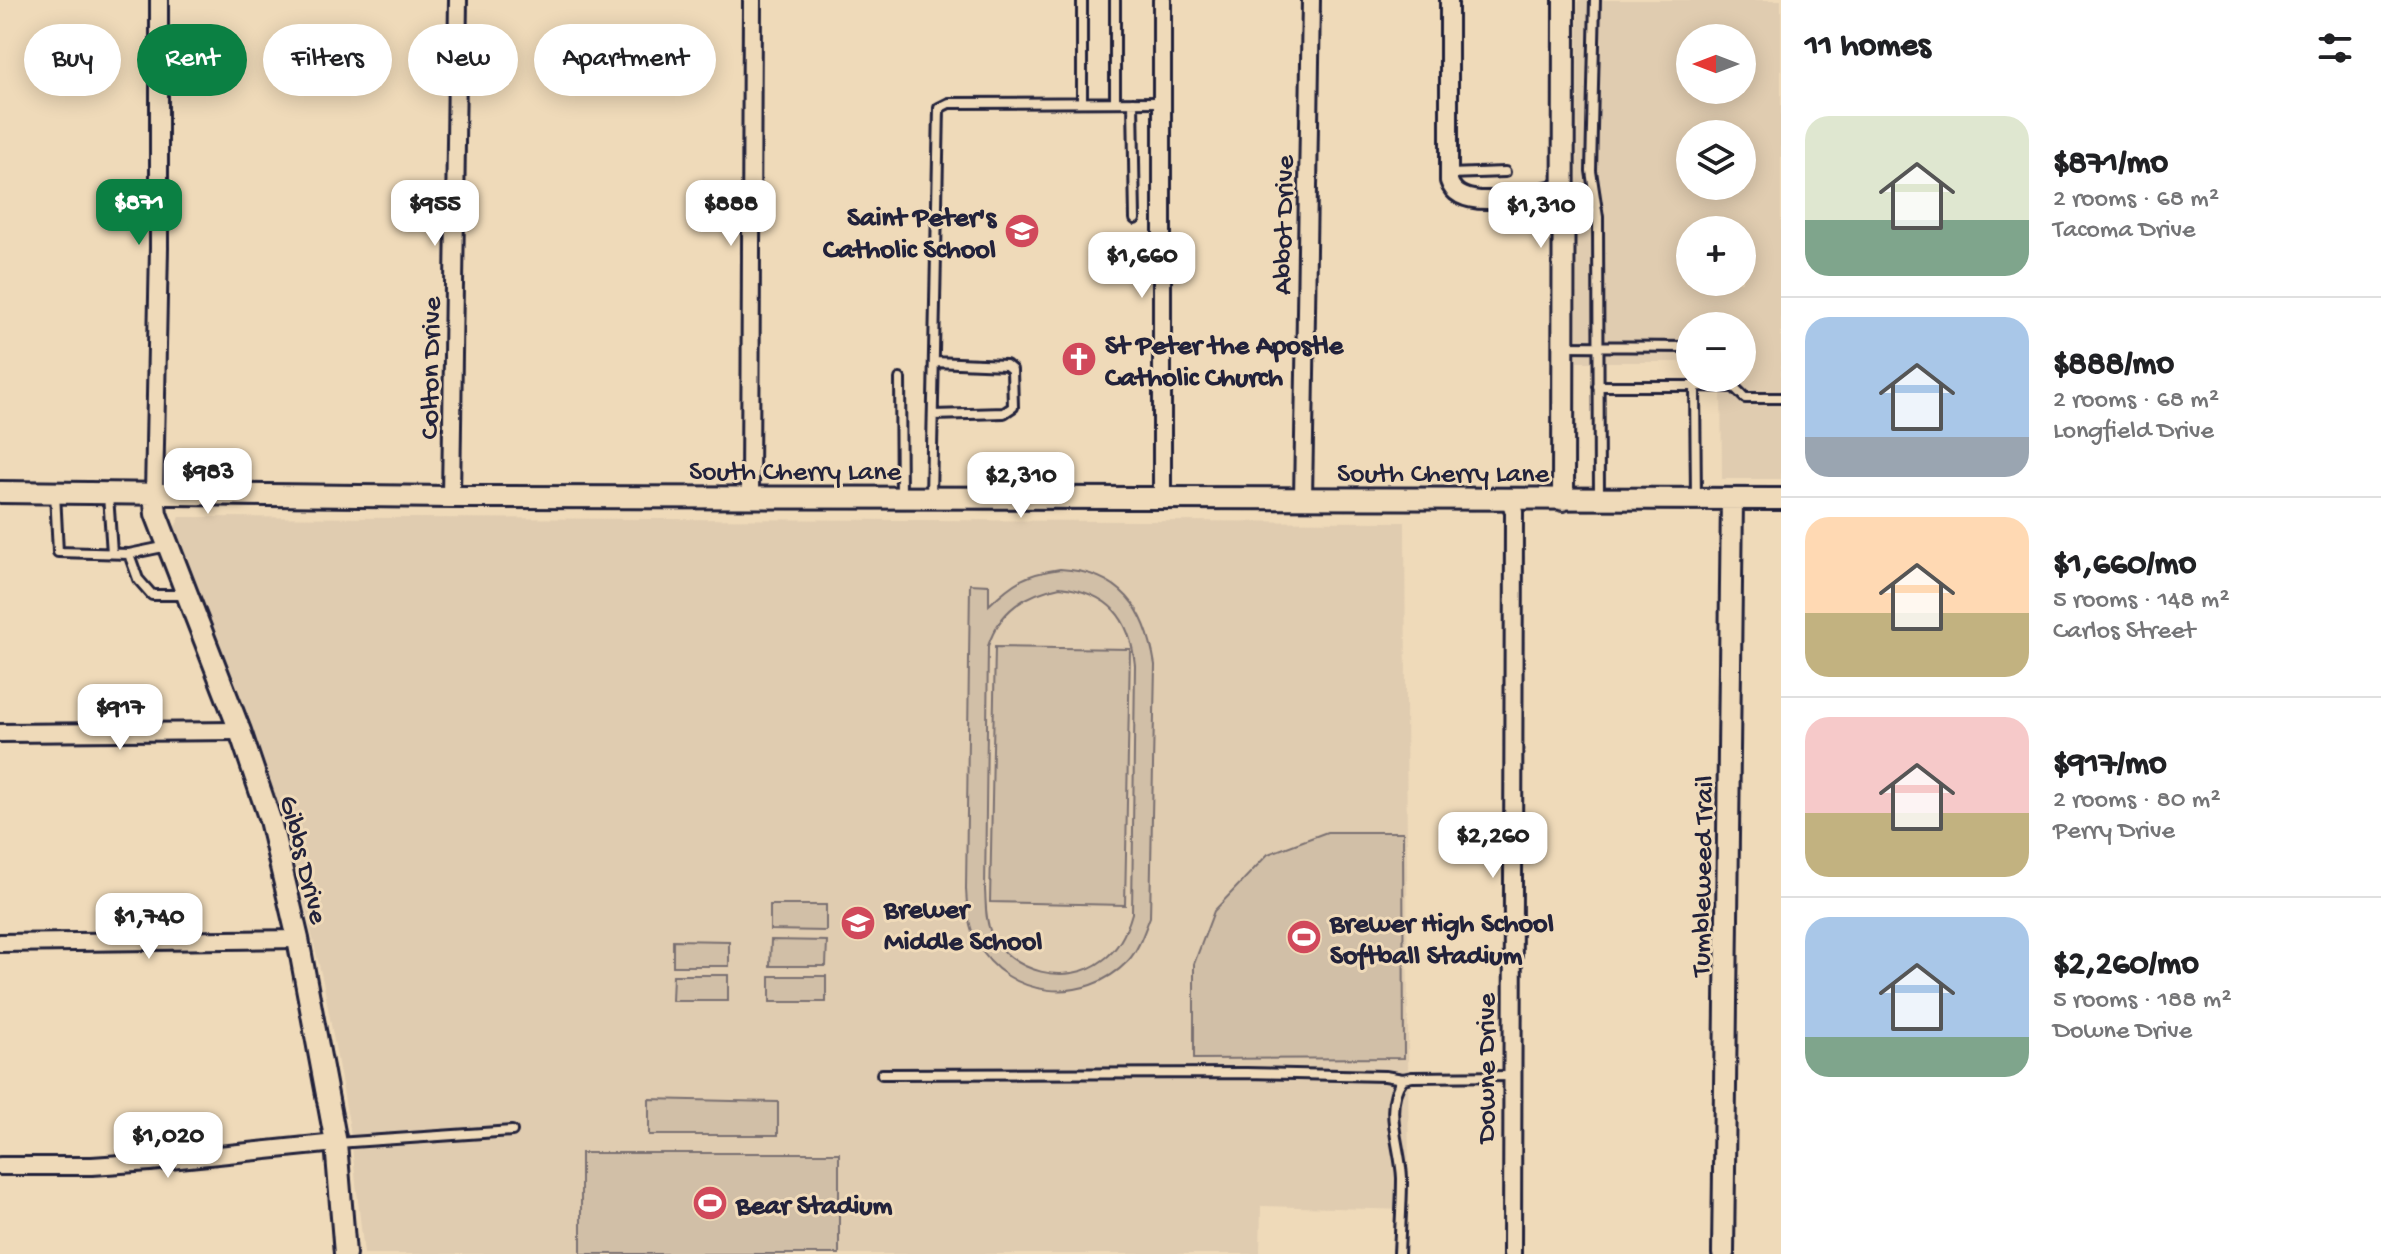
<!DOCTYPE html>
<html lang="en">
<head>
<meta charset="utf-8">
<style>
  :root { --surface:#fff; --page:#f2f2f2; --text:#202124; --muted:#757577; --line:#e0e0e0; --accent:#0b8043 }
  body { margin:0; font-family:"Gochi Hand",sans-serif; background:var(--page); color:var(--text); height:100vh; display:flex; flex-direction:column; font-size:30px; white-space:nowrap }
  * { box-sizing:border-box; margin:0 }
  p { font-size:26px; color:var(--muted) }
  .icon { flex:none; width:44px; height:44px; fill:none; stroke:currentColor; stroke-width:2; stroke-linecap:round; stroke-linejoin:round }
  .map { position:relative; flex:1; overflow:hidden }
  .panel { display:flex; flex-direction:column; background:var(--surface); width:600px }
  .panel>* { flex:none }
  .guide { position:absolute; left:24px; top:24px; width:760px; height:72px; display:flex; gap:16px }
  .needle { width:52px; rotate:270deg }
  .controls { position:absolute; left:1676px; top:24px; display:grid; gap:16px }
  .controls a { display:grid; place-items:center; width:80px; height:80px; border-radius:50%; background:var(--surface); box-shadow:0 4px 20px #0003; font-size:40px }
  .price { position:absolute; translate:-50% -68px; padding:0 18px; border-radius:16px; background:#fff; color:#222; font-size:26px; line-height:52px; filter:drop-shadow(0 2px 4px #0008) }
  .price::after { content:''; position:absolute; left:50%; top:48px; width:24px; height:18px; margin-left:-12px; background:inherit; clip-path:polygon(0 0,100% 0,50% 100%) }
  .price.active { background:var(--accent); color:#fff }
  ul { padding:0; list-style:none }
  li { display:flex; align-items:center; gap:24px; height:200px; padding:0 24px }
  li+li { border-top:2px solid var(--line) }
  li span { display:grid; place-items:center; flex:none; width:224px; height:160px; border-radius:24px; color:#555 }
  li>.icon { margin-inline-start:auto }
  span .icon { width:96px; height:96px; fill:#fffc; stroke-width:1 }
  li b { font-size:34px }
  h2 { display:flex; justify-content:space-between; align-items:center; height:96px; padding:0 24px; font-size:34px }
  .tag { padding:0 28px; border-radius:36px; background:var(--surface); box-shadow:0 4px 20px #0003; font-size:28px; line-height:72px }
  .tag.active { background:var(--accent); color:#fff }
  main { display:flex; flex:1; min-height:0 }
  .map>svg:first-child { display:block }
  .built { fill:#e0ccb0; fill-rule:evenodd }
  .green { fill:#d1bfa7; stroke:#7a7071; stroke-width:2; fill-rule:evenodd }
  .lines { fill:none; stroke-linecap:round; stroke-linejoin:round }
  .service-casing { stroke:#22223b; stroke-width:14 }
  .minor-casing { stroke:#22223b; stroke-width:22 }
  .tertiary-casing { stroke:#22223b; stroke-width:26 }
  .service { stroke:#efdab9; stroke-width:8 }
  .minor { stroke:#efdab9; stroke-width:16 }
  .tertiary { stroke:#efdab9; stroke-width:20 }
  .labels { text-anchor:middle; stroke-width:6; stroke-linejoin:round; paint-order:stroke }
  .poi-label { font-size:28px; font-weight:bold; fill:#22223b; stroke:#efdab9; text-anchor:start }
  .street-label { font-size:28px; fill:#22223b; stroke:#efdab9 }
</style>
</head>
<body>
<main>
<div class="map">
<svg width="1781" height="1254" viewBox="0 0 1781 1254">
  <rect width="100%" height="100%" fill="#efdab9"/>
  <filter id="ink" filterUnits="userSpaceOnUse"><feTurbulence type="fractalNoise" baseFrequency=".0125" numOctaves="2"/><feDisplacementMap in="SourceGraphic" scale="16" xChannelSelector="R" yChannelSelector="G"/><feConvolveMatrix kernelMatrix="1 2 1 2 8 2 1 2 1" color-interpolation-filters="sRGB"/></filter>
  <g filter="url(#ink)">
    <!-- built -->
    <path class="built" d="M1578 0H1781V479H1722L1721 378H1742V326H1690V362H1577ZM1690 38H1742V90H1690ZM1690 134H1742V186H1690ZM1690 230H1742V282H1690Z
      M180 517 1405 522 1409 1210 1261 1206 1260 1254H364L350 1129 324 986 294 860 263 758 172 533Z"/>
    <!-- green -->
    <path class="green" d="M1060 569C1121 572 1146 608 1155 665L1150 917C1144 932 1139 949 1128 961 1085 1006 1008 999 977 943 968 927 967 907 966 889L970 584 989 585V605C1014 581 1026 574 1060 569ZM1060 587C1109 593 1130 617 1135 665L1132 913C1127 931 1119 949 1103 960 1068 987 1010 973 991 933 985 919 986 904 985 890L988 646C1000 610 1025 594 1060 587Z
      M995 647 1130 649 1125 905 990 902Z
      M1327 832H1403L1404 1058 1194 1059V964L1214 911 1268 854Z
      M770 905H826V931L770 930Z
      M673 940 729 941V966H673Z
      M771 940 827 941 826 966H770Z
      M673 975H728V1001H672Z
      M770 976H826V1002H770Z
      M649 1099 778 1102V1135H649Z
      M581 1153H839V1254H581Z"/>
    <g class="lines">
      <defs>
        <path id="service" d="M1082 0V102
          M1115 0V102
          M1595 0 1591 171 1598 217 1599 499
          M1133 102 1135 219
          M1449 174 1505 172
          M1564 346 1690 347
          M900 379 901 497
          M1598 386H1695
          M933 415 1004 413 1013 407 1012 370 1006 365 934 362
          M55 493 58 552 129 554 168 546
          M108 495 112 553
          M931 497 939 108 949 103 1162 102
          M1696 499 1695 386 1734 387 1745 398H1781
          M129 554 138 579 152 595H184
          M882 1074 1246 1073 1385 1076 1403 1079
          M337 1143 512 1131
          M1399 1254C1400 1229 1402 1203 1402 1178 1401 1147 1382 1106 1403 1079L1412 1077 1512 1076"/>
        <path id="minor" d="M1162 0V499
          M1449 0V181C1460 217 1537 192 1564 187
          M154 493 159 248V0
          M451 497 458 0
          M750 497 752 0
          M1303 499 1311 0
          M1510 500 1514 512 1512 1254
          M0 733 240 731
          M0 943 298 939
          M0 1166H92L150 1162 336 1143"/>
        <path id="tertiary" d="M0 492 451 497 1781 499
          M154 493 156 514 240 731 270 820 298 939 336 1143 345 1254
          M1563 500 1564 0
          M1723 1254 1732 499"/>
      </defs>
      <!-- service casing -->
      <use href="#service" class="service-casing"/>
      <!-- minor casing -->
      <use href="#minor" class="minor-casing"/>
      <!-- tertiary casing -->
      <use href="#tertiary" class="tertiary-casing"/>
      <!-- service -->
      <use href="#service" class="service"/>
      <!-- minor -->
      <use href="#minor" class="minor"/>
      <!-- tertiary -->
      <use href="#tertiary" class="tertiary"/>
    </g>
  </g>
  <!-- icons -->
  <defs>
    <symbol id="school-disc" viewBox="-11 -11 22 22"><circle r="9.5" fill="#d1495b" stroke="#efdab9"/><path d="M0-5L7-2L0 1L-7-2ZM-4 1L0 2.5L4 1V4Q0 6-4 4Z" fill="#fff"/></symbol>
    <symbol id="church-disc" viewBox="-11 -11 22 22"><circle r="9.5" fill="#d1495b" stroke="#efdab9"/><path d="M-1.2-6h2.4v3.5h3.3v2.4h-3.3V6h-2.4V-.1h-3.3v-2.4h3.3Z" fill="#fff"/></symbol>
    <symbol id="stadium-disc" viewBox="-11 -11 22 22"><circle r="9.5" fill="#d1495b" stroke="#efdab9"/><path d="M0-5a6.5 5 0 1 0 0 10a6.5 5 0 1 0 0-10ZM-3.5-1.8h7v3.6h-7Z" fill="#fff"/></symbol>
  </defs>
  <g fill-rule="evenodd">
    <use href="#school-disc" x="1002" y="211" width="40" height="40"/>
    <use href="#church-disc" x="1059" y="339" width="40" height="40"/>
    <use href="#school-disc" x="838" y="903" width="40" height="40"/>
    <use href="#stadium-disc" x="1284" y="917" width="40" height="40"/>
    <use href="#stadium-disc" x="690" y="1183" width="40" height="40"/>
  </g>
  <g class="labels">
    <!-- poi labels -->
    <g class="poi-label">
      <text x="996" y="225" text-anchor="end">Saint Peter's<tspan x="996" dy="32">Catholic School</tspan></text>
      <text x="1105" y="353">St Peter the Apostle<tspan x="1105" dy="32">Catholic Church</tspan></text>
      <text x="884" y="917">Brewer<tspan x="884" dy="32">Middle School</tspan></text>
      <text x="1330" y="931">Brewer High School<tspan x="1330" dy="32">Softball Stadium</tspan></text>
      <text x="736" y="1213">Bear Stadium</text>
    </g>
    <!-- street labels -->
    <g class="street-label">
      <text transform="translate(1281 225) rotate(-89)" y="10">Abbot Drive</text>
      <text transform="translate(428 368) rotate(-89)" y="10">Colton Drive</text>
      <text x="795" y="479">South Cherry Lane</text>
      <text x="1443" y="481">South Cherry Lane</text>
      <text transform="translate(306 859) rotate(76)" y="10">Gibbs Drive</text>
      <text transform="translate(1700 876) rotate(-89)" y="10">Tumbleweed Trail</text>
      <text transform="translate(1484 1068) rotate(-90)" y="10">Downe Drive</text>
    </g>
  </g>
</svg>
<div class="controls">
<a><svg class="needle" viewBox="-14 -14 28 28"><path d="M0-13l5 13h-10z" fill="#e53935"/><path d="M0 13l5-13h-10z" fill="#757577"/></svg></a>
<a><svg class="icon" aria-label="layers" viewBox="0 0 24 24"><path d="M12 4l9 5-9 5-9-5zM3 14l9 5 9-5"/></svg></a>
<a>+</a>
<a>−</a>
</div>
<b class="price active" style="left:139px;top:247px">$871</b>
<b class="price" style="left:435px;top:248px">$955</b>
<b class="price" style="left:731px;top:248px">$888</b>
<b class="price" style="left:1541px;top:250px">$1,310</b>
<b class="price" style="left:1142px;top:300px">$1,660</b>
<b class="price" style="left:208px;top:516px">$983</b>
<b class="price" style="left:1021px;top:520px">$2,310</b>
<b class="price" style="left:120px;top:752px">$917</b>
<b class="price" style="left:1493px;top:880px">$2,260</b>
<b class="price" style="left:149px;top:961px">$1,740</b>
<b class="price" style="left:168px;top:1180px">$1,020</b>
<div class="guide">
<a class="tag">Buy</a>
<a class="tag active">Rent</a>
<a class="tag">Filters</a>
<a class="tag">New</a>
<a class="tag">Apartment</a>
</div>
</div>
<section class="panel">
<h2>11 homes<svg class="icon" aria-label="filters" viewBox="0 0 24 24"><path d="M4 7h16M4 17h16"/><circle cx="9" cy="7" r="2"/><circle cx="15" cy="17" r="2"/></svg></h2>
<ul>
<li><span style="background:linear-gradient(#dfe7d0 65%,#7fa58c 0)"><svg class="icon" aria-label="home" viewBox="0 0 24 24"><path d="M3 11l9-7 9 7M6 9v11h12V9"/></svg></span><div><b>$871/mo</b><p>2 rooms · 68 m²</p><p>Tacoma Drive</p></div></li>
<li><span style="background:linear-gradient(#a9c7e8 75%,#9aa5b1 0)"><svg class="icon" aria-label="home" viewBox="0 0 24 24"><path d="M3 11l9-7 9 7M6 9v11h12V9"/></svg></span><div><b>$888/mo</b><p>2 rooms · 68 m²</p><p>Longfield Drive</p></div></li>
<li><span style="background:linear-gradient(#ffd9b3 60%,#c2b280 0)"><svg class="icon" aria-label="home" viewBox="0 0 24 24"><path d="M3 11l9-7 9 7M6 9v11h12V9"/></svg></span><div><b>$1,660/mo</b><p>5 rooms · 148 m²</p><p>Carlos Street</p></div></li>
<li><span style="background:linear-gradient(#f6c9c9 60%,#c2b280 0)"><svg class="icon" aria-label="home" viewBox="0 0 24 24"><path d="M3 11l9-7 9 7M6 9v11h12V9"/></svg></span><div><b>$917/mo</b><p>2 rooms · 80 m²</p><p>Perry Drive</p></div></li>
<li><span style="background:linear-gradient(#a9c7e8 75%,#7fa58c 0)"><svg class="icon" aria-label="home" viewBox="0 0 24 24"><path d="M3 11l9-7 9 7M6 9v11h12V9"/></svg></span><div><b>$2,260/mo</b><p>5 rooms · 188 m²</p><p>Downe Drive</p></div></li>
</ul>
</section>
</main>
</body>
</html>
